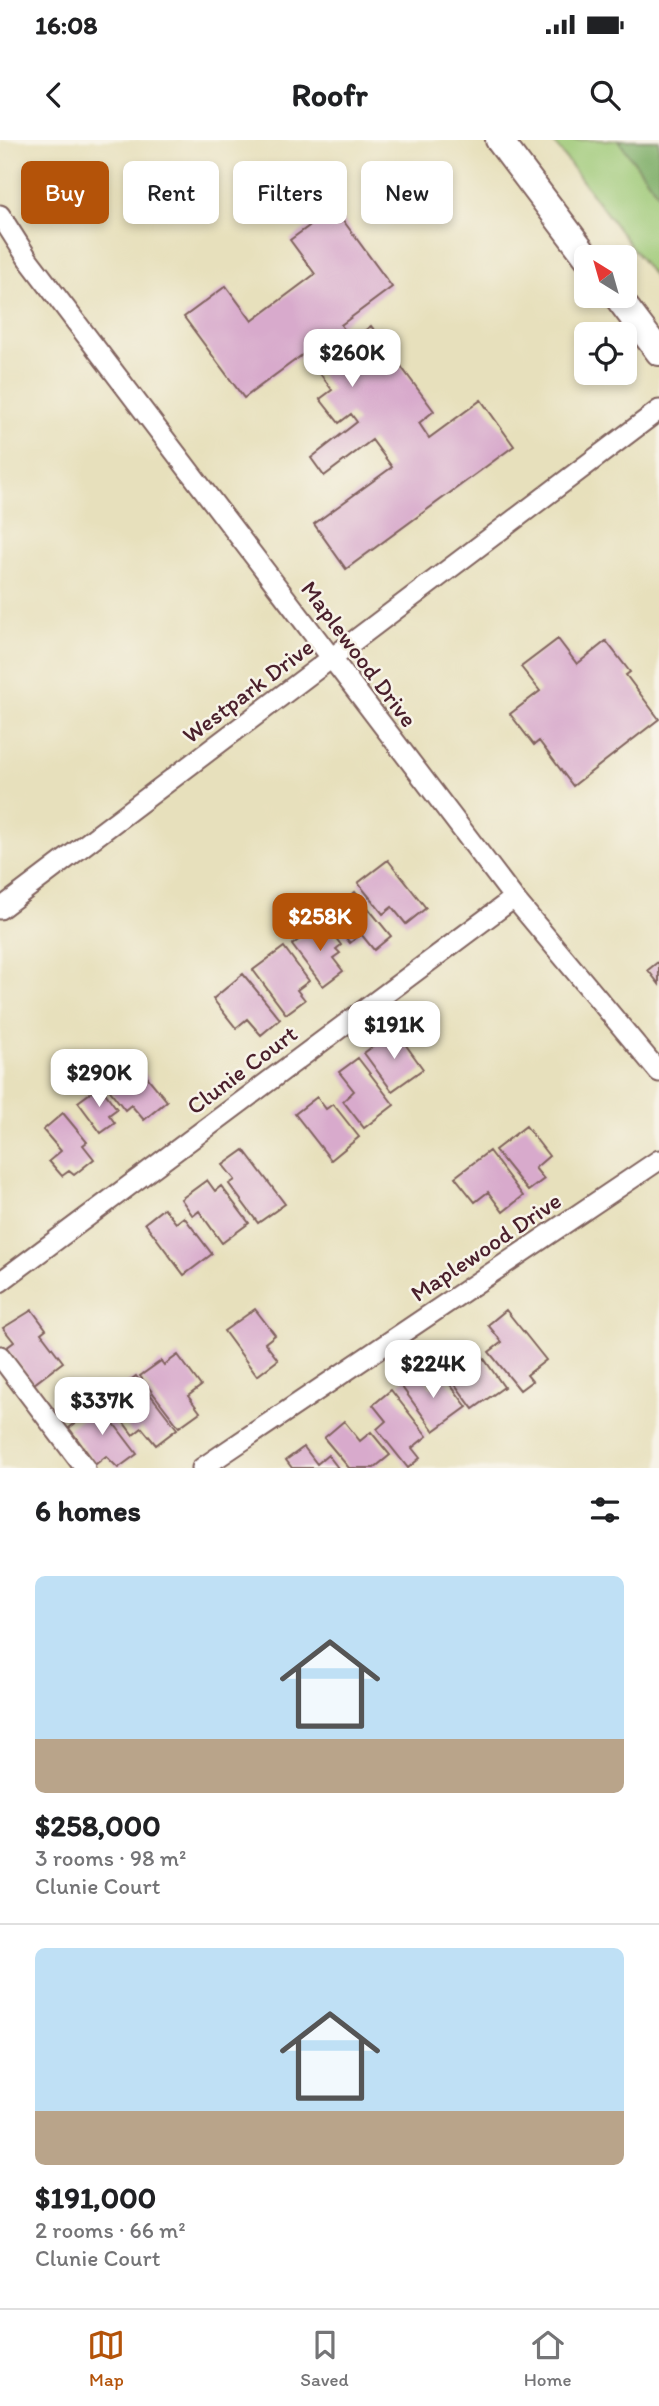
<!DOCTYPE html>
<html lang="en">
<head>
<meta charset="utf-8">
<style>
  :root { --surface:#fff; --page:#f2f2f2; --text:#202124; --muted:#757577; --line:#e0e0e0; --accent:#b45309 }
  body { margin:0; font-family:Itim,sans-serif; background:var(--page); color:var(--text); height:100vh; display:flex; flex-direction:column; font-size:26px; white-space:nowrap }
  * { box-sizing:border-box; margin:0 }
  p { font-size:23px; color:var(--muted) }
  .icon { flex:none; width:38px; height:38px; fill:none; stroke:currentColor; stroke-width:2; stroke-linecap:round; stroke-linejoin:round }
  .map { position:relative; height:1328px; overflow:hidden }
  .drawer { display:flex; flex-direction:column; background:var(--surface); flex:1 }
  .drawer>* { flex:none }
  .hud { position:absolute; left:21px; top:21px; width:618px; height:63px; display:flex; gap:14px }
  .needle { width:46px; rotate:323deg }
  .controls { position:absolute; left:574px; top:105px; display:grid; gap:14px }
  .controls a { display:grid; place-items:center; width:63px; height:63px; border-radius:10px; background:var(--surface); box-shadow:0 4px 10px #0003; font-size:35px }
  .price { position:absolute; translate:-50% -60px; padding:0 16px; border-radius:14px; background:#fff; color:#222; font-size:23px; line-height:46px; filter:drop-shadow(0 2px 4px #0008) }
  .price::after { content:''; position:absolute; left:50%; top:42px; width:21px; height:16px; margin-left:-10px; background:inherit; clip-path:polygon(0 0,100% 0,50% 100%) }
  .price.on { background:var(--accent); color:#fff }
  ul { padding:0; list-style:none }
  li { display:grid; align-content:center; gap:14px; height:371px; padding:0 35px }
  li+li { border-top:2px solid var(--line) }
  li span { display:grid; place-items:center; height:217px; border-radius:10px; color:#555 }
  li>.icon { margin-inline-start:auto }
  span .icon { width:126px; height:126px; fill:#fffc; stroke-width:1 }
  li b { font-size:30px }
  h2 { display:flex; justify-content:space-between; align-items:center; height:84px; padding:0 35px; font-size:30px }
  .tag { padding:0 24px; border-radius:10px; background:var(--surface); box-shadow:0 4px 10px #0003; font-size:24px; line-height:63px }
  .tag.on { background:var(--accent); color:#fff }
  .status { display:flex; justify-content:space-between; align-items:center; height:49px; padding:0 35px; background:var(--surface); direction:ltr }
  .status svg { height:19px; fill:currentColor }
  header { display:flex; justify-content:space-between; align-items:center; height:91px; padding:0 35px; background:var(--surface); font-size:32px; font-weight:700 }
  .tab-bar { display:flex; justify-content:space-around; align-items:center; height:98px; border-top:2px solid var(--line); background:var(--surface); font-size:19px; color:var(--muted) }
  .tab-bar a { display:grid; justify-items:center; gap:4px }
  .tab-bar .on { color:var(--accent) }
  .map>svg:first-child { display:block }
  .green { fill:#9ec977; stroke:#747451; stroke-width:2 }
  .forest { fill:#7ead68; stroke:#64664a; stroke-width:2 }
  .building { fill:#d8aacc }
  .lines { fill:none; stroke-linecap:round; stroke-linejoin:round }
  .minor-casing { stroke:#81635e; stroke-width:23 }
  .secondary-casing { stroke:#81635e; stroke-width:30 }
  .minor { stroke:#fff; stroke-width:19 }
  .secondary { stroke:#fff; stroke-width:26 }
  .labels { text-anchor:middle; stroke-width:5; stroke-linejoin:round; paint-order:stroke }
  .street-label { font-size:24px; fill:#4a1f2b; stroke:#f7f3e8 }
</style>
</head>
<body>
<div class="status"><b>16:08</b><svg viewBox="0 0 49 12"><path d="M0 12V9h3v3zM5 12V6h3v6zM10 12V3h3v9zM15 12V0h3v12zM26 1h20v11H26zM47 4h2v5h-2z"/></svg></div>
<header><svg class="icon" aria-label="back" viewBox="0 0 24 24"><path d="M15 5l-7 7 7 7"/></svg>Roofr<svg class="icon" aria-label="search" viewBox="0 0 24 24"><circle cx="10" cy="10" r="6"/><path d="M15 15l6 6"/></svg></header>
<div class="map">
<svg width="659" height="1328" viewBox="0 0 659 1328">
  <rect width="100%" height="100%" fill="#f7f3e8"/>
  <filter id="ink" filterUnits="userSpaceOnUse"><feTurbulence type="fractalNoise" baseFrequency=".0143" numOctaves="2"/><feDisplacementMap in="SourceGraphic" scale="14" xChannelSelector="R" yChannelSelector="G"/><feConvolveMatrix kernelMatrix="1 2 1 2 8 2 1 2 1" color-interpolation-filters="sRGB"/></filter>
  <filter id="wash" filterUnits="userSpaceOnUse"><feTurbulence type="fractalNoise" baseFrequency=".00686" numOctaves="4" result="noise"/><feDisplacementMap in="SourceGraphic" scale="28" xChannelSelector="R" yChannelSelector="G"/><feGaussianBlur stdDeviation="1.57" result="paint"/><feColorMatrix in="noise" values="0 0 0 0 0 0 0 0 0 0 0 0 0 0 0 0 0 1.4 0 .05"/><feComposite in="paint" operator="in"/></filter>
  <g filter="url(#wash)">
    <rect width="100%" height="100%" fill="#e7e0bc"/>
    <!-- green -->
    <path class="green" d="M552 0H638L659 29V144Z"/>
    <!-- forest -->
    <path class="forest" d="M618 0H659V55Z"/>
    <g id="blocks">
      <!-- building -->
      <path class="building" d="M334 68 392 147 341 185 352 200 371 186 434 271 419 283 429 298 481 260 514 306 346 429 314 384 392 327 372 300 324 336 311 318 357 282 351 274 339 283 320 259 332 250 305 213 244 258 184 177 226 146 252 181 315 134 290 100Z
        M558 499 577 524 606 501 630 532 626 535 659 579 573 646 539 601 534 605 510 574 540 551 521 527Z
        M388 720 426 768 406 784 392 767 383 774 358 743Z
        M355 752 391 796 374 810 361 794 350 803 327 775Z
        M323 781 341 805 336 809 340 813 333 818 343 831 323 846 292 805Z
        M284 807 309 841 297 850 305 860 286 874 253 830Z
        M659 821V844L648 830Z
        M243 834 280 879 261 895 247 879 236 888 213 859Z
        M395 890 423 929 392 951 364 913Z
        M130 916 167 961 144 980 131 965 125 970 101 939Z
        M358 918 394 965 364 988 343 961 354 951 339 932Z
        M100 946 117 969 109 975 115 983 101 993 78 962Z
        M317 957 326 969 333 964 359 997 331 1020 295 974Z
        M63 973 87 1002 83 1005 94 1019 74 1035 69 1031 62 1036 49 1021 61 1011 43 990Z
        M526 986 549 1016 535 1028 544 1039 528 1051 495 1010Z
        M244 1010 285 1064 258 1083 229 1044 235 1040 223 1025Z
        M489 1011 523 1056 503 1072 488 1052 475 1062 455 1037Z
        M207 1040 215 1051 221 1046 249 1083 222 1103 199 1071 193 1076 181 1059Z
        M164 1068 176 1083 184 1077 212 1114 184 1135 145 1083Z
        M255 1169 275 1195 265 1203 278 1220 257 1236 224 1191Z
        M32 1170 46 1189 41 1193 63 1222 34 1244 6 1208 14 1202 3 1188Z
        M506 1170 546 1220 527 1235 532 1241 520 1250 489 1212 502 1202 488 1185Z
        M459 1206 472 1223 482 1216 504 1247 473 1269 438 1221Z
        M178 1215 201 1246 188 1256 200 1272 179 1287 140 1236 161 1221 164 1225Z
        M418 1230 431 1248 445 1238 467 1267 434 1291 399 1243Z
        M136 1236 177 1289 156 1305 142 1288 133 1295 106 1259Z
        M391 1250 427 1296 412 1308 420 1318 408 1328 377 1289 386 1281 373 1265Z
        M96 1260 137 1314 118 1328 106 1316 96 1324 69 1288 86 1275 83 1270Z
        M344 1281 360 1301 371 1292 390 1315 374 1328H349L324 1298Z
        M304 1307 317 1324 328 1315 338 1328H292L286 1320Z"/>
    </g>
  </g>
  <g filter="url(#ink)">
    <use href="#blocks" fill-opacity="0" stroke="#81635e" stroke-width="2"/>
    <g class="lines">
      <defs>
        <path id="minor" d="M0 75 28 119 514 758 659 932
          M0 769 659 270
          M0 1142 514 758
          M0 1216 85 1328
          M202 1328 659 1020"/>
        <path id="secondary" d="M499 0 587 117
          M617 156 659 212"/>
      </defs>
      <!-- minor casing -->
      <use href="#minor" class="minor-casing"/>
      <!-- secondary casing -->
      <use href="#secondary" class="secondary-casing"/>
      <!-- minor -->
      <use href="#minor" class="minor"/>
      <!-- secondary -->
      <use href="#secondary" class="secondary"/>
    </g>
  </g>
  <g class="labels">
    <!-- street labels -->
    <g class="street-label">
      <text transform="translate(359 514) rotate(53)" y="8">Maplewood Drive</text>
      <text transform="translate(248 551) rotate(-37)" y="8">Westpark Drive</text>
      <text transform="translate(242 930) rotate(-37)" y="8">Clunie Court</text>
      <text transform="translate(486 1107) rotate(-34)" y="8">Maplewood Drive</text>
    </g>
  </g>
</svg>
<div class="controls">
<a><svg class="needle" viewBox="-14 -14 28 28"><path d="M0-13l5 13h-10z" fill="#e53935"/><path d="M0 13l5-13h-10z" fill="#757577"/></svg></a>
<a><svg class="icon" aria-label="locate" viewBox="0 0 24 24"><circle cx="12" cy="12" r="6"/><path d="M12 2v4M12 18v4M2 12h4M18 12h4"/></svg></a>
</div>
<b class="price" style="left:352px;top:249px">$260K</b>
<b class="price on" style="left:320px;top:813px">$258K</b>
<b class="price" style="left:394px;top:921px">$191K</b>
<b class="price" style="left:99px;top:969px">$290K</b>
<b class="price" style="left:433px;top:1260px">$224K</b>
<b class="price" style="left:102px;top:1297px">$337K</b>
<div class="hud">
<a class="tag on">Buy</a>
<a class="tag">Rent</a>
<a class="tag">Filters</a>
<a class="tag">New</a>
</div>
</div>
<section class="drawer">
<h2>6 homes<svg class="icon" aria-label="filters" viewBox="0 0 24 24"><path d="M4 7h16M4 17h16"/><circle cx="9" cy="7" r="2"/><circle cx="15" cy="17" r="2"/></svg></h2>
<ul>
<li><span style="background:linear-gradient(#bfe0f5 75%,#b9a48a 0)"><svg class="icon" aria-label="home" viewBox="0 0 24 24"><path d="M3 11l9-7 9 7M6 9v11h12V9"/></svg></span><div><b>$258,000</b><p>3 rooms · 98 m²</p><p>Clunie Court</p></div></li>
<li><span style="background:linear-gradient(#bfe0f5 75%,#b9a48a 0)"><svg class="icon" aria-label="home" viewBox="0 0 24 24"><path d="M3 11l9-7 9 7M6 9v11h12V9"/></svg></span><div><b>$191,000</b><p>2 rooms · 66 m²</p><p>Clunie Court</p></div></li>
</ul>
</section>
<nav class="tab-bar">
<a class="on"><svg class="icon" aria-label="map" viewBox="0 0 24 24"><path d="M3 6l6-2 6 2 6-2v14l-6 2-6-2-6 2zM9 4v14M15 6v14"/></svg>Map</a>
<a><svg class="icon" aria-label="saved" viewBox="0 0 24 24"><path d="M7 4h10v16l-5-4-5 4z"/></svg>Saved</a>
<a><svg class="icon" aria-label="home" viewBox="0 0 24 24"><path d="M3 11l9-7 9 7M6 9v11h12V9"/></svg>Home</a>
</nav>
</body>
</html>
